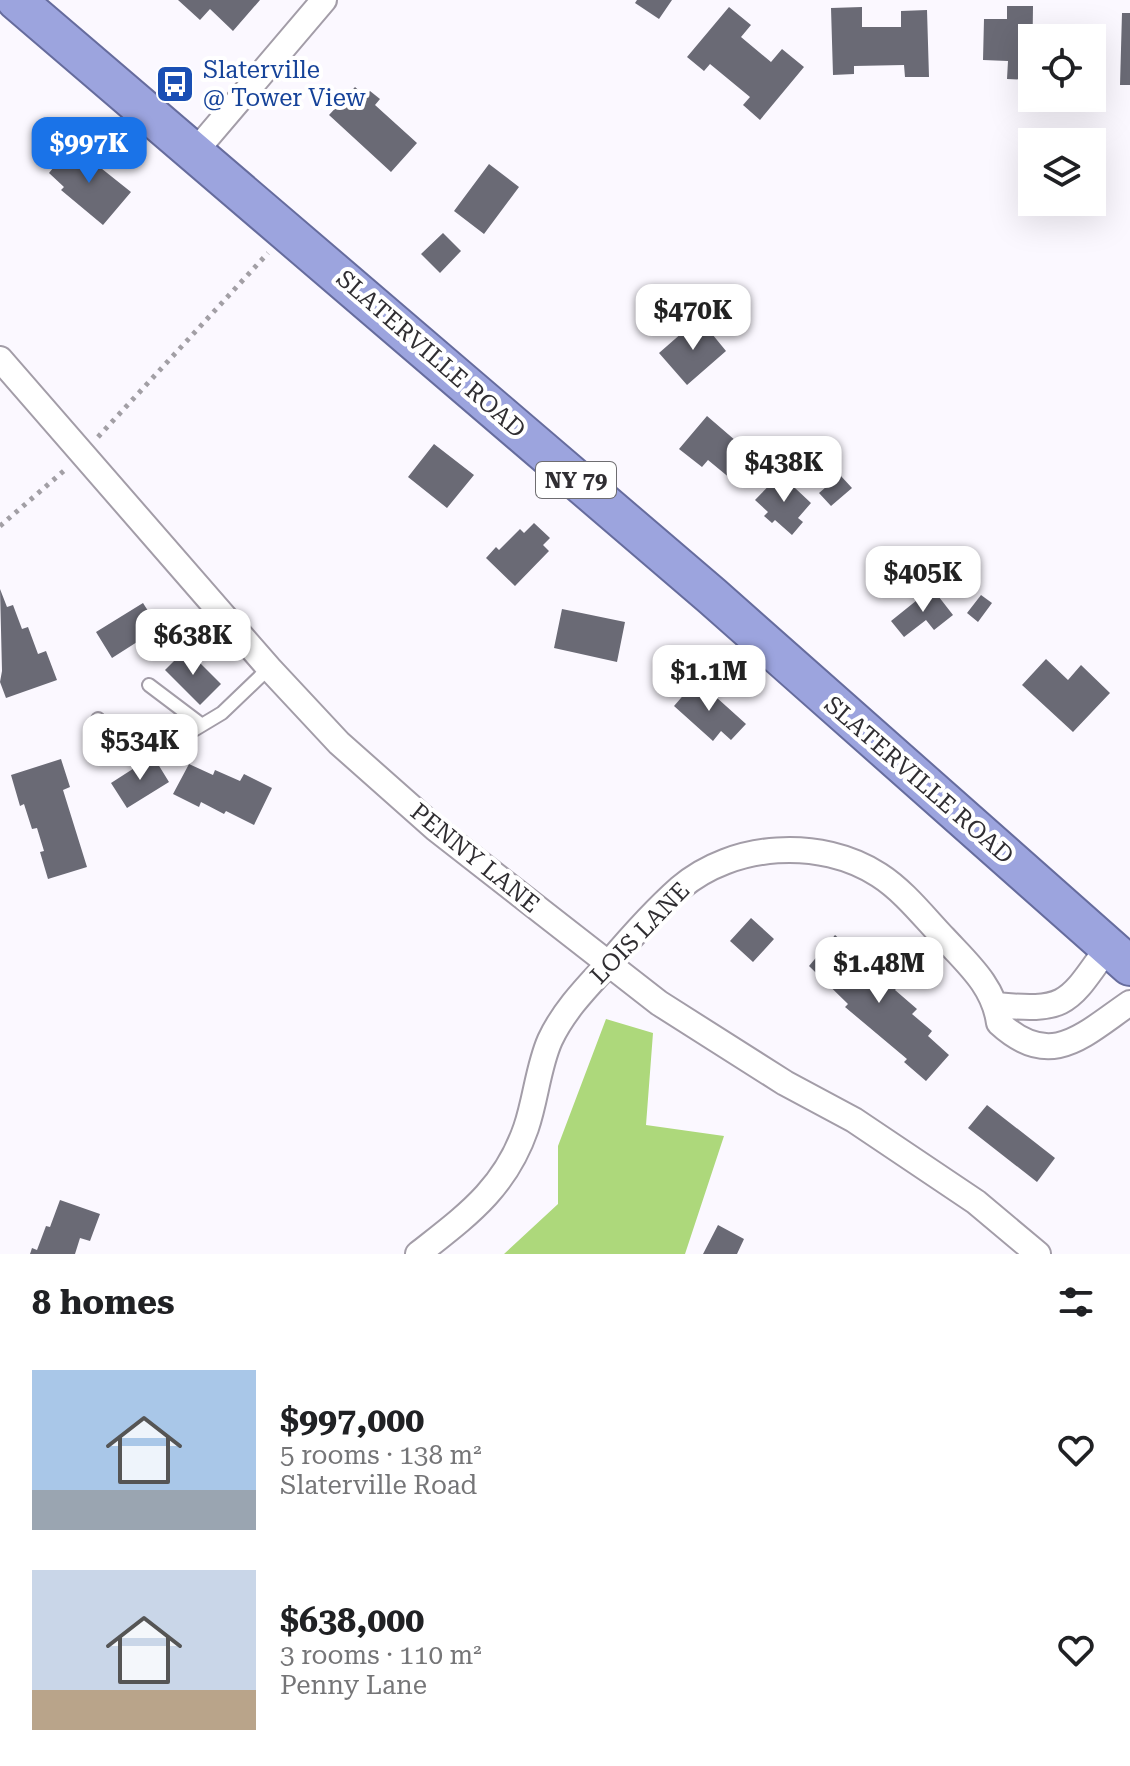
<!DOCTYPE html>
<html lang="en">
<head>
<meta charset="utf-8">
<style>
  :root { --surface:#fff; --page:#f2f2f2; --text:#202124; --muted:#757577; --accent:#1a73e8 }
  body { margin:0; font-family:"Roboto Serif",serif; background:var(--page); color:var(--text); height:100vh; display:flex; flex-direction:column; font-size:30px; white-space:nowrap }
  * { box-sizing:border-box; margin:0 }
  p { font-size:26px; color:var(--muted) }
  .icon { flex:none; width:44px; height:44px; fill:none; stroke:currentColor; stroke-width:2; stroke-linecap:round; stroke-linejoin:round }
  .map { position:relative; height:1254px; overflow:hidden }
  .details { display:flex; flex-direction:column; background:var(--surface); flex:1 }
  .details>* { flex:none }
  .fabs { position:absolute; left:1018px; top:24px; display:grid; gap:16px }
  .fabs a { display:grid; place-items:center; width:88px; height:88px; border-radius:0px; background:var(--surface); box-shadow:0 8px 32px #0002; font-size:40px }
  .price { position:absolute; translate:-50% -68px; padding:0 18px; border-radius:16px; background:#fff; color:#222; font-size:26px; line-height:52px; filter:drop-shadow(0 2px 4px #0008) }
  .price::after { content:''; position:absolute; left:50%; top:48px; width:24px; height:18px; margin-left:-12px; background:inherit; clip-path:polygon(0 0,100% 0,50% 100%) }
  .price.on { background:var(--accent); color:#fff }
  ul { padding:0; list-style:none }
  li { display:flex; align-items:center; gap:24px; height:200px; padding:0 32px }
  li span { display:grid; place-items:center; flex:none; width:224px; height:160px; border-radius:0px; color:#555 }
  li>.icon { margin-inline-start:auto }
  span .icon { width:96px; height:96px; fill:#fffc; stroke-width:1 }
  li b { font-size:34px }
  h2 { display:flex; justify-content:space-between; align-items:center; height:96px; padding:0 32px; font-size:34px }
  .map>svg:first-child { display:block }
  .forest { fill:#add87b }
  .building { fill:#6a6a75 }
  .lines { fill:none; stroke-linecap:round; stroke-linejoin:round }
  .service-casing { stroke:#a39da8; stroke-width:16 }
  .minor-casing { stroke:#a39da8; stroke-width:28 }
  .trunk-casing { stroke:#666c9d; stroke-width:42 }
  .path { stroke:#a29fa5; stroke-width:5; stroke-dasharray:4 6; stroke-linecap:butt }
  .service { stroke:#fff; stroke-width:12 }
  .minor { stroke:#fff; stroke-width:24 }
  .trunk { stroke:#9ca4de; stroke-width:38 }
  .labels { text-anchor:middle; stroke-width:8; stroke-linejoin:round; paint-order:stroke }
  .shield { fill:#fff; stroke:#6e6d70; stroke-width:2 }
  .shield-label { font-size:22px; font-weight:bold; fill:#302e32 }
  .transit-label { font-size:24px; fill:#164399; stroke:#fff; text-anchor:start }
  .street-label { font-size:24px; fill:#302e32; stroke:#fff }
</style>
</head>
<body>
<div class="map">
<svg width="1130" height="1254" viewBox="0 0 1130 1254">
  <rect width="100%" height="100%" fill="#fbf8ff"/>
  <!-- forest -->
  <path class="forest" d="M606 1019 653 1033 646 1125 724 1136 685 1254H504L558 1204V1146Z"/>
  <!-- building -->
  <path class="building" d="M178 0H260L233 31 210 9 200 20Z
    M637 0H672L659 19 635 3Z
    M1007 6H1033L1032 80 1007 79 1008 61 983 60 984 19H1007Z
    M729 7 751 25 741 37 771 62 782 49 804 67 760 120 743 105 750 97 710 64 704 71 687 57Z
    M862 7V27H901V11L927 10 929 77H905L904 65 854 66V74L833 75 831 8Z
    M1122 13H1130V85H1120Z
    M1050 24H1075V38H1050Z
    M355 87 365 96 370 91 380 99 375 105 417 143 391 172 329 115Z
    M72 145 131 192 103 225 61 190 64 187 49 173Z
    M489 164 519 187 484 234 454 211Z
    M443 233 461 251 440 273 421 254Z
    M699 318 726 351 687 385 659 353Z
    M707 416 743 447 735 457 744 464 731 479 708 460 702 467 679 449Z
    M434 444 474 475 447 508 408 477Z
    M780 474 811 503 798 518 803 522 792 535 775 520 772 523 764 516 768 512 755 500Z
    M840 475 852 488 831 506 819 493Z
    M534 523 550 538 543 545 549 551 515 586 486 558 496 547 499 550 520 529 524 533Z
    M932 588 953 615 934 630 926 620 904 637 891 621Z
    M0 589 7 607 13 605 22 629 28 627 38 654 46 651 57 680 6 698 0 682 2 671Z
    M981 595 992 603 978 622 967 613Z
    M143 603 159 628 112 658 96 632Z
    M562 609 625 622 617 662 554 648Z
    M186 649 221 684 200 705 165 670Z
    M1046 659 1068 680 1081 665 1110 693 1073 732 1022 685Z
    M694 683 702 690 708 684 719 693 716 697 746 724 731 740 721 731 713 741 674 706Z
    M153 756 169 782 127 808 111 783Z
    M61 759 70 787 63 790 87 867 48 879 40 852 44 851 37 828 32 829 24 804 20 806 11 775Z
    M189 764 213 775 215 770 240 781 244 774 272 788 254 825 226 811 224 814 201 802 199 807 173 794Z
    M751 918 774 939 753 962 730 941Z
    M835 935 874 969 880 963 902 982 895 990 917 1009 912 1014 932 1031 928 1036 949 1055 926 1081 904 1062 907 1059 845 1007 848 1004 809 966Z
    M987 1105 1055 1158 1037 1182 968 1128Z
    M60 1200 100 1214 90 1241 80 1238 75 1254H30L32 1248 37 1250 46 1226 50 1227Z
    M718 1225 744 1239 737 1254H703Z"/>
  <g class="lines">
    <defs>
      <path id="service" d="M149 685 202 725
        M98 719 114 757 172 743 222 713 269 668"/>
      <path id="minor" d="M194 153 324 0
        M0 359 269 668 339 743 436 829 659 1003 785 1083 854 1120 976 1202 1038 1254
        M996 1005C1068 1012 1068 1003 1108 947
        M418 1254C466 1216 505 1189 526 1128 536 1099 538 1067 550 1040 564 1010 587 987 609 963 631 937 654 911 680 888 733 843 820 837 879 875 904 891 924 917 944 938 968 964 994 986 999 1023 1051 1071 1083 1035 1130 1003"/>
      <path id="trunk" d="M16 0 712 596 1130 966"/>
    </defs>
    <!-- service casing -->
    <use href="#service" class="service-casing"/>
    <!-- minor casing -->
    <use href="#minor" class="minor-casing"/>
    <!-- trunk casing -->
    <use href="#trunk" class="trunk-casing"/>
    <!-- path -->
    <path class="path" d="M98 437 268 253
      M0 526 66 469"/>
    <!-- service -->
    <use href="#service" class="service"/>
    <!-- minor -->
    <use href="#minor" class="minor"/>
    <!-- trunk -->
    <use href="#trunk" class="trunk"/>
  </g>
  <!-- icons -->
  <defs>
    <symbol id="bus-square" viewBox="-11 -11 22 22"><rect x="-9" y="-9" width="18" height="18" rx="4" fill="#1a4fb4" stroke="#fff"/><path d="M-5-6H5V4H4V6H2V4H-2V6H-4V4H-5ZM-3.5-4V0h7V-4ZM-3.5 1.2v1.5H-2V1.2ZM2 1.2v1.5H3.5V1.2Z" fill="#fff"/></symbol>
  </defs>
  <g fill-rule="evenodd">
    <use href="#bus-square" x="153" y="62" width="44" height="44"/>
  </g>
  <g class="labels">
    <!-- shield labels -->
    <rect class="shield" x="536" y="462" width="80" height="36" rx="6"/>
    <g class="shield-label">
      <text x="576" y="488">NY 79</text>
    </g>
    <!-- transit labels -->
    <g class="transit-label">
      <text x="203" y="78">Slaterville<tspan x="203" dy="28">@ Tower View</tspan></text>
    </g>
    <!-- street labels -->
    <g class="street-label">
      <text transform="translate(431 354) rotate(41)" y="8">SLATERVILLE ROAD</text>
      <text transform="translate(919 780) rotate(41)" y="8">SLATERVILLE ROAD</text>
      <text transform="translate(475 858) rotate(39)" y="8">PENNY LANE</text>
      <text transform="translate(640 933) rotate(-46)" y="8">LOIS LANE</text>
    </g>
  </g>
</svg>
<div class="fabs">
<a><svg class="icon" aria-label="locate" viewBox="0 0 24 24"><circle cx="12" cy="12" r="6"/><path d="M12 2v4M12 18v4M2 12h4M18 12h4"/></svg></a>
<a><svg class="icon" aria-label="layers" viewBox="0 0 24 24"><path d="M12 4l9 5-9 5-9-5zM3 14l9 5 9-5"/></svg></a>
</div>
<b class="price on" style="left:89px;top:185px">$997K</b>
<b class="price" style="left:693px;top:352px">$470K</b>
<b class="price" style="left:784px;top:504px">$438K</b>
<b class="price" style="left:923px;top:614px">$405K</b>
<b class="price" style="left:193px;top:677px">$638K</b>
<b class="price" style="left:709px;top:713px">$1.1M</b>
<b class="price" style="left:140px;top:782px">$534K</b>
<b class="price" style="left:879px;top:1005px">$1.48M</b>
</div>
<section class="details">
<h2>8 homes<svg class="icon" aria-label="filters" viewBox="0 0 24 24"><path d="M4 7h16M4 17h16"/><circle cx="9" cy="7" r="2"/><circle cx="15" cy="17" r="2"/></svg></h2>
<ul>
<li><span style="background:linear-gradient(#a9c7e8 75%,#9aa5b1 0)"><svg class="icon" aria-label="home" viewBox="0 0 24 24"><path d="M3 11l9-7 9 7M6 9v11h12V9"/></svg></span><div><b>$997,000</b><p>5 rooms · 138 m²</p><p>Slaterville Road</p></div><svg class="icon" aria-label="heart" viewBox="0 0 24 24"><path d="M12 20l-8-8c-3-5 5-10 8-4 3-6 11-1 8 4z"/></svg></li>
<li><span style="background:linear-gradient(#c9d6e8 75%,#b9a48a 0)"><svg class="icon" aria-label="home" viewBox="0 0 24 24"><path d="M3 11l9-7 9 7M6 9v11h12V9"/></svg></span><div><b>$638,000</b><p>3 rooms · 110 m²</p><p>Penny Lane</p></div><svg class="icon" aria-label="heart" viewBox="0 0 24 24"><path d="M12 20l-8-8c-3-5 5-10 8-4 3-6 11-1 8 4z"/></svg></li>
</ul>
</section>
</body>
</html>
